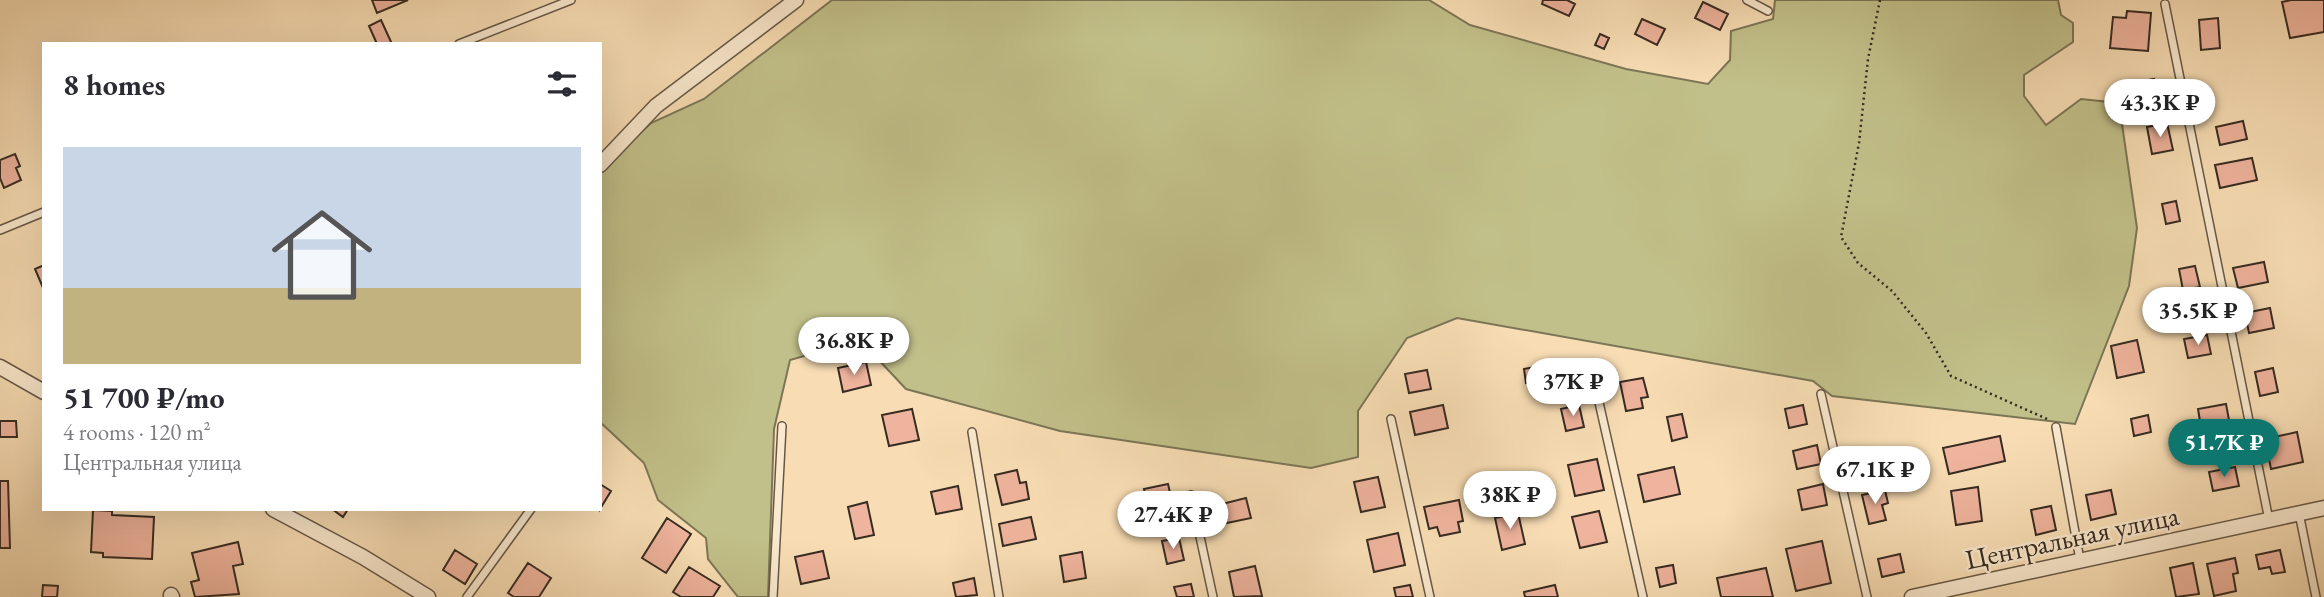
<!DOCTYPE html>
<html lang="en">
<head>
<meta charset="utf-8">
<style>
  :root { --surface:#fff; --page:#f7f7f7; --text:#2b2b33; --muted:#7c7c81; --line:#e1e1e2; --accent:#0f766e }
  body { margin:0; font-family:"EB Garamond",serif; background:var(--page); color:var(--text); height:100vh; display:flex; flex-direction:column; font-size:26px; white-space:nowrap }
  * { box-sizing:border-box; margin:0 }
  p { font-size:23px; color:var(--muted) }
  .icon { flex:none; width:38px; height:38px; fill:none; stroke:currentColor; stroke-width:2; stroke-linecap:round; stroke-linejoin:round }
  .map { position:relative; flex:1; overflow:hidden }
  .panel { position:absolute; left:42px; top:42px; width:560px; height:469px; display:flex; flex-direction:column; background:var(--surface); border-radius:0px; box-shadow:0 7px 28px #0002 }
  .panel>* { flex:none }
  .price { position:absolute; translate:-50% -60px; padding:0 16px; border-radius:24px; background:#fff; color:#222; font-size:23px; line-height:46px; filter:drop-shadow(0 2px 4px #0008) }
  .price::after { content:''; position:absolute; left:50%; top:42px; width:21px; height:16px; margin-left:-10px; background:inherit; clip-path:polygon(0 0,100% 0,50% 100%) }
  .price.current { background:var(--accent); color:#fff }
  ul { padding:0; list-style:none }
  li { display:grid; align-content:center; gap:14px; height:371px; padding:0 21px }
  li+li { border-top:2px solid var(--line) }
  li span { display:grid; place-items:center; height:217px; border-radius:0px; color:#555 }
  li>.icon { margin-inline-start:auto }
  span .icon { width:126px; height:126px; fill:#fffc; stroke-width:1 }
  li b { font-size:30px }
  h2 { display:flex; justify-content:space-between; align-items:center; height:84px; padding:0 21px; font-size:30px }
  .map>svg:first-child { display:block }
  .green { fill:#c2c08a; stroke:#7c7656; stroke-width:2 }
  .building { fill:#efb49d; stroke:#372b22; stroke-width:2 }
  .lines { fill:none; stroke-linecap:round; stroke-linejoin:round }
  .service-casing { stroke:#675846; stroke-width:10 }
  .minor-casing { stroke:#675846; stroke-width:17 }
  .path { stroke:#372b22; stroke-width:2.5; stroke-dasharray:2 3.5; stroke-linecap:butt }
  .service { stroke:#fae9ce; stroke-width:7 }
  .minor { stroke:#fae9ce; stroke-width:14 }
  .labels { text-anchor:middle; stroke-width:5; stroke-linejoin:round; paint-order:stroke }
  .street-label { font-size:28px; fill:#372b22; stroke:#fae9ce }
</style>
</head>
<body>
<div class="map">
<svg width="2324" height="597" viewBox="0 0 2324 597">
  <rect width="100%" height="100%" fill="#f8ddb4"/>
  <filter id="stains"><feTurbulence type="fractalNoise" baseFrequency=".00286" numOctaves="4"/><feColorMatrix values="0 0 0 0 .2 0 0 0 0 .09 0 0 0 0 .02 0 0 0 .5 -.17"/></filter>
  <radialGradient id="worn" r=".72"><stop offset=".6" stop-color="#630" stop-opacity="0"/><stop offset="1" stop-color="#630" stop-opacity=".3"/></radialGradient>
  <!-- green -->
  <path class="green" d="M832 0H1429L1470 25 1626 69 1708 84 1730 60 1731 31 1773 19 1775 0H2058L2061 15 2073 23V42L2024 75V96L2046 125 2081 99 2119 103 2137 228 2129 286 2075 424 1832 396 1813 381 1457 318 1407 338 1358 411V457L1311 468 1060 431 906 389 860 340 790 360 774 429 768 597H738L708 559 706 538 658 500 644 463 600 422V170L651 123 704 99Z"/>
  <!-- building -->
  <path class="building" d="M372 0H408L377 13Z
    M1543 0H1567L1575 4 1569 16 1542 4Z
    M2291 0H2324V32L2290 38 2282 2Z
    M1703 2 1728 14 1720 30 1695 18Z
    M2127 11 2151 13 2148 51 2110 48 2113 17 2126 18Z
    M2218 18 2220 48 2201 50 2199 20Z
    M1642 19 1665 29 1657 45 1635 34Z
    M381 20 392 44H377L369 26Z
    M1600 34 1609 38 1604 49 1595 45Z
    M2154 79 2157 93 2173 89 2176 102 2138 110 2132 83Z
    M2243 121 2247 139 2220 145 2216 127Z
    M2167 123 2173 150 2152 154 2147 127Z
    M15 154 20 166 16 168 21 180 4 188 0 178V160Z
    M2252 158 2257 180 2220 188 2215 165Z
    M2176 201 2180 221 2166 224 2162 204Z
    M2264 262 2268 282 2238 288 2233 268Z
    M44 265V290L35 269Z
    M2195 266 2200 287 2183 290 2179 269Z
    M2270 308 2274 328 2249 333 2245 313Z
    M2207 335 2211 354 2188 358 2184 339Z
    M2137 340 2144 372 2117 378 2111 346Z
    M866 362 871 385 843 392 838 368Z
    M1540 366 1543 379 1526 383 1524 369Z
    M2273 368 2278 392 2260 396 2255 372Z
    M1427 370 1431 389 1409 393 1405 374Z
    M1643 378 1648 397 1641 398 1643 408 1626 411 1620 382Z
    M2226 404 2229 420 2222 422 2227 444 2197 451 2192 422 2200 421 2198 409Z
    M1443 405 1448 428 1415 435 1410 412Z
    M1579 405 1584 427 1566 431 1561 409Z
    M1803 405 1807 424 1789 428 1785 409Z
    M912 409 919 440 889 446 882 415Z
    M1682 414 1687 437 1672 441 1667 417Z
    M2148 415 2151 432 2134 436 2131 419Z
    M0 421H16L17 437H0Z
    M2297 432 2303 462 2271 469 2265 439Z
    M2000 436 2005 461 1949 474 1943 448Z
    M1817 445 1821 464 1797 469 1793 451Z
    M1597 459 1604 490 1575 496 1568 465Z
    M1674 467 1680 494 1644 502 1638 475Z
    M2235 467 2239 486 2213 491 2209 472Z
    M1017 470 1020 483 1026 482 1029 499 1002 505 995 475Z
    M1378 477 1385 507 1361 512 1354 482Z
    M0 481H8L10 548H0Z
    M600 484 611 491 600 509Z
    M1168 484 1174 510 1150 515 1144 489Z
    M1823 484 1827 505 1802 510 1798 490Z
    M958 486 962 509 936 514 931 492Z
    M1978 487 1982 521 1956 525 1951 491Z
    M1885 490 1888 503 1882 505 1886 520 1869 524 1862 495Z
    M2111 490 2116 514 2091 520 2086 495Z
    M1246 498 1251 518 1222 524 1218 505Z
    M1459 500 1463 521 1458 522 1460 532 1440 536 1437 527 1429 529 1424 507Z
    M867 502 874 535 855 539 848 507Z
    M2051 506 2056 530 2036 535 2031 510Z
    M332 509H348L343 517Z
    M93 510 112 511V515L154 517 152 559 103 557V553L91 552Z
    M1599 511 1607 542 1580 548 1572 517Z
    M1518 513 1525 544 1502 550 1495 518Z
    M1031 517 1036 539 1003 546 999 524Z
    M667 518 691 534 666 573 642 558Z
    M1398 533 1405 565 1374 572 1367 540Z
    M1179 538 1184 560 1167 564 1162 541Z
    M1822 541 1831 583 1796 591 1786 549Z
    M238 542 243 564 233 566 239 594 195 597 191 582 199 580 192 553Z
    M455 550 477 564 465 584 443 570Z
    M2280 550 2285 572 2272 574 2270 567 2259 569 2256 555Z
    M823 551 829 578 801 584 795 557Z
    M1082 552 1086 578 1064 582 1060 556Z
    M1900 554 1904 572 1882 577 1878 559Z
    M2235 558 2238 573 2233 574 2236 591 2214 596 2207 564Z
    M528 563 551 578 539 597H514L508 593Z
    M2193 563 2199 594 2176 597 2170 568Z
    M1673 565 1676 583 1660 587 1656 568Z
    M1255 566 1262 596 1234 597 1229 572Z
    M689 567 720 586 713 597H681L673 592Z
    M1766 568 1773 597H1721L1717 578Z
    M974 578 977 595 956 597 953 583Z
    M1191 584 1194 597H1177L1174 587Z
    M43 585 58 586 57 597H42Z
    M1410 585 1413 597H1396L1394 588Z
    M1555 585 1558 597H1525L1524 592Z"/>
  <g class="lines">
    <defs>
      <path id="service" d="M1747 0 1768 11
        M2165 4 2269 520
        M459 44 571 0
        M0 230 44 212
        M1591 367 1643 597
        M1821 394 1867 597
        M1391 419 1430 597
        M2056 427 2080 560
        M972 432 999 597
        M1191 495 1213 597
        M2299 513 2316 597
        M467 597 531 509
        M773 597 782 426"/>
      <path id="minor" d="M600 165 656 106 796 0
        M0 367 44 392
        M273 509 363 557 428 597
        M171 595 172 597
        M1912 597 2324 508"/>
    </defs>
    <!-- service casing -->
    <use href="#service" class="service-casing"/>
    <!-- minor casing -->
    <use href="#minor" class="minor-casing"/>
    <!-- path -->
    <path class="path" d="M1880 0 1868 59 1859 143 1841 237 1858 263 1892 291 1926 333 1951 376 2047 419"/>
    <!-- service -->
    <use href="#service" class="service"/>
    <!-- minor -->
    <use href="#minor" class="minor"/>
  </g>
  <g class="labels">
    <!-- street labels -->
    <g class="street-label">
      <text transform="translate(2072 537) rotate(-12)" y="10">Центральная улица</text>
    </g>
  </g>
  <rect width="100%" height="100%" filter="url(#stains)"/>
  <rect width="100%" height="100%" fill="url(#worn)"/>
</svg>
<b class="price" style="left:2160px;top:139px">43.3K ₽</b>
<b class="price" style="left:2198px;top:347px">35.5K ₽</b>
<b class="price" style="left:854px;top:377px">36.8K ₽</b>
<b class="price" style="left:1573px;top:418px">37K ₽</b>
<b class="price current" style="left:2224px;top:479px">51.7K ₽</b>
<b class="price" style="left:1875px;top:506px">67.1K ₽</b>
<b class="price" style="left:1510px;top:531px">38K ₽</b>
<b class="price" style="left:1173px;top:551px">27.4K ₽</b>
<section class="panel">
<h2>8 homes<svg class="icon" aria-label="filters" viewBox="0 0 24 24"><path d="M4 7h16M4 17h16"/><circle cx="9" cy="7" r="2"/><circle cx="15" cy="17" r="2"/></svg></h2>
<ul>
<li><span style="background:linear-gradient(#c9d6e8 65%,#c2b280 0)"><svg class="icon" aria-label="home" viewBox="0 0 24 24"><path d="M3 11l9-7 9 7M6 9v11h12V9"/></svg></span><div><b>51 700 ₽/mo</b><p>4 rooms · 120 m²</p><p>Центральная улица</p></div></li>
</ul>
</section>
</div>
</body>
</html>
